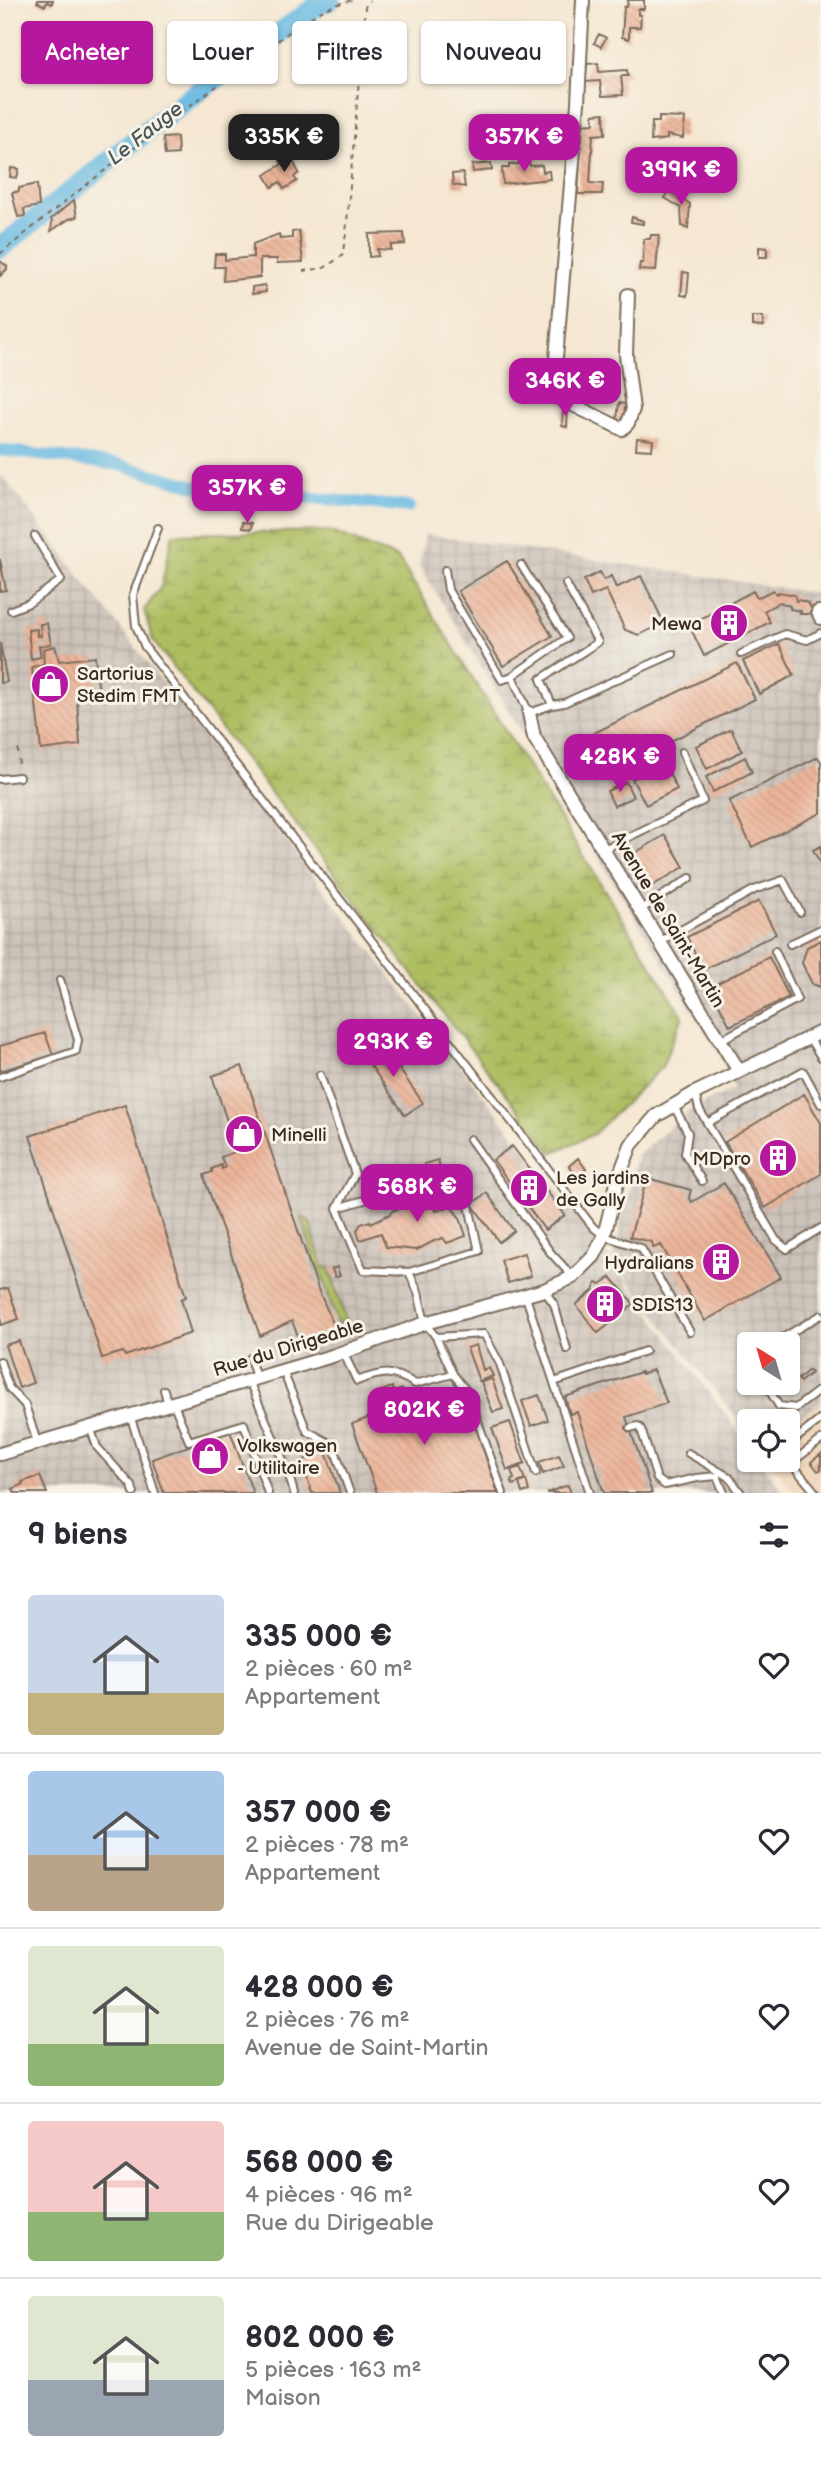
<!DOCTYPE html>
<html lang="fr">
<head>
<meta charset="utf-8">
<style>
  :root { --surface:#fff; --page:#f7f7f7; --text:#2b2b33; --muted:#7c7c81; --line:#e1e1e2; --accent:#b5179e }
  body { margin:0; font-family:"Balsamiq Sans",sans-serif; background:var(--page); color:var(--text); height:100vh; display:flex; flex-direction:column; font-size:26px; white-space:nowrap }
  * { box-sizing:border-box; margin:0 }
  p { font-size:23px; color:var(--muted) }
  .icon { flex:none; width:38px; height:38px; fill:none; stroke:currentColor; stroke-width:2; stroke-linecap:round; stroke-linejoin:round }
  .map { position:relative; height:1493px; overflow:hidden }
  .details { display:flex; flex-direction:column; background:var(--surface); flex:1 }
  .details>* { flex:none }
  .top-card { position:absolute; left:21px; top:21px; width:780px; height:63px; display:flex; gap:14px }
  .needle { width:46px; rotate:323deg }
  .tools { position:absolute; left:737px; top:1332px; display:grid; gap:14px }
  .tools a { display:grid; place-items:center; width:63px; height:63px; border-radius:7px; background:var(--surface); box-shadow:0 2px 5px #0004; font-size:35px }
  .price { position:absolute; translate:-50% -60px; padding:0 16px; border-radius:14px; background:var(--accent); color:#fff; font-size:23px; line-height:46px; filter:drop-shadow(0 2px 4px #0008) }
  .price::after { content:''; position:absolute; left:50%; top:42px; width:21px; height:16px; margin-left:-10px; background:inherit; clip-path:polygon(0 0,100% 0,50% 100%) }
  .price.selected { background:#222; color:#fff }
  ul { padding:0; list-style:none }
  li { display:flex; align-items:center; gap:21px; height:175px; padding:0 28px }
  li+li { border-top:2px solid var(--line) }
  li span { display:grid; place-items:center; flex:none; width:196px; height:140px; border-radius:7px; color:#555 }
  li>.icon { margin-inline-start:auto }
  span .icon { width:84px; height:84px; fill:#fffc; stroke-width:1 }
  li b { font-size:30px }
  h2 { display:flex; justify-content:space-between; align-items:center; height:84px; padding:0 28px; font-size:30px }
  .chip { padding:0 24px; border-radius:7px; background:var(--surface); box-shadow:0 2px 5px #0004; font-size:24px; line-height:63px }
  .chip.selected { background:var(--accent); color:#fff }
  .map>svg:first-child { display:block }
  .built { fill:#eed6bb }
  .industrial { fill:url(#industrial-grid); fill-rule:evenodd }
  .green { fill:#adbd60; stroke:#74743f; stroke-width:2 }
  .wetland { fill:url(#wetland-marsh); stroke:#74743f; stroke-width:2 }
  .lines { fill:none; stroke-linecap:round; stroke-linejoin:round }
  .canal { stroke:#66b9e2; stroke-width:12 }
  .river { stroke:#66b9e2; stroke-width:21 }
  .building { fill:url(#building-back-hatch) }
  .lane-casing { stroke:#7c6c5d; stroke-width:10 }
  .street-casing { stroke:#7c6c5d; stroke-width:16 }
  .path { stroke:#7c6c5d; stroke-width:2; stroke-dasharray:5 5; stroke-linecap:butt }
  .lane { stroke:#fff; stroke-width:6 }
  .street { stroke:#fff; stroke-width:12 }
  .labels { text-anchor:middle; stroke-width:6; stroke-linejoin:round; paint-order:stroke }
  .poi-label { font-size:19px; fill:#3b2a1e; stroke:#f7f3e8; text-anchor:start }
  .street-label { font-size:19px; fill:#3b2a1e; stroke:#f7f3e8 }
  .water-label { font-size:21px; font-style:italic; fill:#485559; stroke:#f7f3e8 }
</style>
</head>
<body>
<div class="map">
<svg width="821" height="1493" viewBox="0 0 821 1493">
  <defs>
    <pattern id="industrial-grid" width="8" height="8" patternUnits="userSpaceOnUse" patternTransform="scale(1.75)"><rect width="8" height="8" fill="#ccc2b9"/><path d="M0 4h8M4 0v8" fill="none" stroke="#b0a79f"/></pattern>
    <pattern id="wetland-marsh" width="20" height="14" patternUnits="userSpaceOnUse" patternTransform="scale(1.75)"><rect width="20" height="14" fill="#adbd60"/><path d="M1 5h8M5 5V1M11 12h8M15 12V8" fill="none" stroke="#8e9a4f"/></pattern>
    <pattern id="building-back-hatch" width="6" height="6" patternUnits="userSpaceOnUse" patternTransform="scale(1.75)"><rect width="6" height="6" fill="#ecb499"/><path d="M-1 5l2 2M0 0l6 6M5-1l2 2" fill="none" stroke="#cb9b83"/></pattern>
  </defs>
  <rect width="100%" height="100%" fill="#f7f3e8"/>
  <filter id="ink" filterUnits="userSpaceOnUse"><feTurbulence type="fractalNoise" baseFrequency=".0143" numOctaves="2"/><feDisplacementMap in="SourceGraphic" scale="14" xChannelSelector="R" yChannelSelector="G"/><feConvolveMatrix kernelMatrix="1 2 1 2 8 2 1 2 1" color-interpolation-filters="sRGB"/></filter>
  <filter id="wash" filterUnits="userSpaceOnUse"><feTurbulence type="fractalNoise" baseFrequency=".00686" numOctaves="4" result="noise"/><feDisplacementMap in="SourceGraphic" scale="28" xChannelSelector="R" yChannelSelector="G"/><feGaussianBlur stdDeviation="1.57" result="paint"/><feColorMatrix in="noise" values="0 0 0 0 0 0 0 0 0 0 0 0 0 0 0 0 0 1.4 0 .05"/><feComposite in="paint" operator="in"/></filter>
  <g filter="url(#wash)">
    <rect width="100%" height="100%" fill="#f5e7d1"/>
    <!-- built -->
    <path class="built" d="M821 1401V1493H795L769 1460H788V1427Z"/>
    <!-- industrial -->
    <path class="industrial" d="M0 473 590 1233 749 1446V1460H759L784 1493H0Z
      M425 534 821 594V1401L788 1427V1421H749V1433L612 1260 638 1155 691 1109 734 1089 719 1053 419 565ZM749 1344H788V1382H749Z"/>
    <!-- green -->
    <path class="green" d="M302 1217 309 1220 323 1267 329 1268 346 1320 337 1323 322 1273 316 1267Z"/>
    <!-- wetland -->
    <path class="wetland" d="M329 531 398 558 683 1016 662 1067 594 1134 552 1153 153 641 144 610 161 587 173 534Z"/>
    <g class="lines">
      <!-- canal -->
      <path class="canal" d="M0 450 120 465 202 488 409 507"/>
      <!-- river -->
      <path class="river" d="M0 248 178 106 321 3 330 0"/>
    </g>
    <g id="blocks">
      <!-- building -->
      <path class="building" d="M38 0H53L52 4 47 2 45 6 37 2Z
        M628 0H644V9H638V15H641L640 27H629V39L622 37 624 7H627Z
        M599 34 606 38 601 47 594 43Z
        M598 63 599 72 627 70 628 76H621L623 95 602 96 600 81 585 82 587 64Z
        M604 113 605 134 593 135 590 183 603 184 602 194H578L582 124 594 123 593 114Z
        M659 117 685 118 683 138 667 135V139L651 141 652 122H659Z
        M177 137 178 154 165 155 163 138Z
        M290 155 299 173 294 177 297 181 284 189 280 182 272 187 265 175 282 164 280 161Z
        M491 163 492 170 473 172 472 165Z
        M529 163 530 166 542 165 543 172 549 171 550 179 503 184 502 168H509V165Z
        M11 168 19 169 17 178 10 177Z
        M463 173 465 187 453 185 452 174Z
        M37 184 39 206 24 209 25 216 18 217 12 193 19 191V188Z
        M669 190 690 204 688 229 682 226 681 208 665 198Z
        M74 200 77 217 69 219 51 231 52 222 51 219Z
        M632 217 643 221V224L631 222Z
        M299 231 303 262 277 263V259H260V277L223 281 224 267H214L215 254H225V260L253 257V244L279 234 280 239 292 238V232Z
        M404 233 405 244 391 245V250L377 249 378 256 369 257V234Z
        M651 235H659L656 271 639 270 640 263H643L644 239H650Z
        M759 247 767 248V257H759Z
        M0 261 7 266V269L0 276Z
        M683 272 689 273 687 296 681 295Z
        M265 285 266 292 252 294V287Z
        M752 317H763V327L752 326Z
        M619 403 625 404 624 420H617Z
        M563 410H568L567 427 562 426Z
        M637 438 653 440 652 450 636 449Z
        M222 499 230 500V507L221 506Z
        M243 522 252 523 251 529 242 528Z
        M0 559 6 590 0 591Z
        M507 561 552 636 503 666 458 591Z
        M600 572 604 580 611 576 616 588 641 576 664 623 639 635 625 630 606 590 591 596 584 580Z
        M773 590 776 594 779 592 795 595 796 601 799 600 808 603 813 611 808 614H800L801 611 790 609V606L780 602 764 611 770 622 704 656 689 625 753 591 757 598Z
        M47 623 51 644 39 646 41 657 31 659 28 630 37 629V636H41L40 624Z
        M0 643 7 682 0 683Z
        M779 644 794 675 759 694 743 661Z
        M55 646 59 661 95 657 99 695 77 699 80 745 41 750 32 667 44 664 43 649Z
        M737 663 755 699 609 772 590 735Z
        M731 729 742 751 707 769 696 746Z
        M745 757 752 772 713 792 706 777Z
        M818 757 821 762V813L752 847 729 801Z
        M664 763 677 789 646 805 632 779Z
        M626 782 633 797 614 806 607 791Z
        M665 835 684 867 647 889 628 857Z
        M821 846V865L813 850Z
        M759 901 776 934 703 970 687 937Z
        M821 940V987L812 984 802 963 807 947Z
        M769 957 789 997 730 1026 710 987Z
        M45 1033 53 1055 0 1071V1046Z
        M381 1043 423 1103 405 1115 364 1056Z
        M242 1066 318 1289 336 1330 300 1341 292 1321 260 1336 206 1183 204 1175 212 1172V1169L221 1165 222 1169 225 1167 221 1157 237 1151 212 1076Z
        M804 1094 821 1123V1174L765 1208 725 1142Z
        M125 1105 186 1297 181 1299 191 1333 125 1356 123 1352 102 1358 30 1136Z
        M512 1146 565 1215 545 1230 493 1160Z
        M578 1158 586 1169 577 1176 569 1166Z
        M438 1160 440 1167 426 1171 424 1164Z
        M647 1178 691 1190 689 1197 692 1202 724 1183 781 1277 705 1321 661 1245 653 1248 652 1242 630 1237Z
        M421 1191 428 1194 436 1211 446 1208 443 1200 457 1194 460 1202 452 1204V1208L460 1218 466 1236 447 1243 443 1238 434 1241 417 1250 386 1247 381 1233 360 1240 357 1230 361 1224 370 1221 371 1223 390 1214 392 1211 404 1207V1201Z
        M487 1193 514 1231 499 1242 472 1204Z
        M524 1253 531 1276 508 1283 501 1260Z
        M337 1267 340 1276 335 1277 332 1269Z
        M611 1277 634 1304 598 1333 576 1305 594 1290 596 1283 601 1284Z
        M8 1288 19 1319 1 1325 0 1290Z
        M19 1341 33 1383 19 1388 5 1345Z
        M476 1345 483 1370 489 1368 493 1376 479 1381 467 1348Z
        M653 1370 667 1403 626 1417 652 1493H604L577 1412 570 1414 565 1397 641 1372 642 1374Z
        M809 1370 811 1373 800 1382 798 1379Z
        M492 1379 503 1409 493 1412 481 1382Z
        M392 1387 394 1392 402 1389 407 1403 430 1397 434 1406 465 1396 498 1493H377L352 1424 381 1413 376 1399 383 1396 381 1391Z
        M539 1395 548 1420 531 1426 522 1401Z
        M510 1422 525 1464 507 1470 492 1428Z
        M230 1431 253 1493H164L152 1459Z
        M326 1452 340 1493H312L301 1461Z
        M821 1454V1469L818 1471 811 1462Z
        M559 1455 564 1466 543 1474 539 1462Z
        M520 1467 525 1480 513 1485 511 1480 514 1479 511 1470Z
        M40 1476 47 1493H15L13 1489 23 1484 22 1482Z
        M526 1480 529 1491 522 1493 519 1483Z
        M568 1485 571 1493H547Z"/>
    </g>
  </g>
  <g filter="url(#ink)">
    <use href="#blocks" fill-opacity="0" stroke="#7c6c5d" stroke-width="2"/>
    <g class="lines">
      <defs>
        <path id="lane" d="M158 528 133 595 136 626 145 647 593 1227 604 1236 641 1248 690 1332
          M445 570 448 590 502 680 512 676 529 713 552 705 541 679 598 642 566 584
          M11 610 29 603 61 580 35 536
          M741 654 785 634 807 640 821 633
          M512 676 567 638 521 565
          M552 705 564 703 673 654
          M0 779 19 777
          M604 849 703 801 682 752
          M640 910 690 878
          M659 942 754 890 783 880 800 912
          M790 944 821 929
          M809 1038 821 1057
          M721 1040 797 999 775 951
          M320 1075 355 1174 337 1208 363 1270 409 1272 418 1292 425 1323 436 1337 484 1334 500 1364 536 1473
          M0 1077 76 1051 78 1040 60 980
          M695 1093 699 1109 776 1240 787 1249 821 1228
          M674 1106 688 1133 685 1154 702 1181
          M707 1123 803 1071 821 1104
          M470 1139 550 1252 573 1277
          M337 1208 453 1174 467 1197 479 1251 409 1272
          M544 1290 554 1304 567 1349
          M525 1294 590 1493
          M772 1344 821 1315
          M343 1352 357 1381C381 1372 392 1369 415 1384L453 1374 436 1337
          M250 1358 256 1378
          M749 1358V1359
          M0 1361 9 1388 25 1405 37 1442
          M283 1371 307 1431 333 1445 350 1493
          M453 1374 468 1393 503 1493
          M249 1381 288 1472 294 1493
          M554 1382 645 1351
          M764 1382 779 1406 796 1408 821 1389
          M164 1390 168 1404
          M173 1402 189 1441 244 1424 268 1493
          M130 1415 155 1493
          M90 1427 97 1447 132 1486 134 1493
          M630 1428 638 1426 641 1429 657 1479 665 1485 697 1478 717 1476 724 1493
          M788 1445 821 1419
          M688 1453 729 1477 741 1493
          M816 1493 791 1463 821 1440"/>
        <path id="street" d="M583 0 578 103 554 381 557 397 622 429 628 423 633 409 626 355 628 295
          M818 612 821 618
          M529 713 534 737 739 1071
          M0 1454 332 1356 429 1322 544 1290 573 1277 594 1256 604 1236 618 1179 631 1145 656 1116 695 1093 821 1032"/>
      </defs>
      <!-- lane casing -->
      <use href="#lane" class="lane-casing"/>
      <!-- street casing -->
      <use href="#street" class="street-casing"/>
      <!-- path -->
      <path class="path" d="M0 254C82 187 165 123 250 62 282 39 315 6 355 0
        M303 271 324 268 342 256 346 234 365 7 370 0
        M18 749 19 769"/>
      <!-- lane -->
      <use href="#lane" class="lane"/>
      <!-- street -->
      <use href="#street" class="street"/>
    </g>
  </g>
  <!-- icons -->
  <defs>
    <symbol id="building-disc" viewBox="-11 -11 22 22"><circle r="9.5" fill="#b5179e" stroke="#f7f3e8"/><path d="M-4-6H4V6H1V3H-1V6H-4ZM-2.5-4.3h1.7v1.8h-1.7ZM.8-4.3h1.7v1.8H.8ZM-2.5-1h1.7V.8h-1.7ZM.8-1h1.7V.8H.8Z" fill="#fff"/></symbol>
    <symbol id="shop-disc" viewBox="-11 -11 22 22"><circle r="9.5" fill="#b5179e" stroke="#f7f3e8"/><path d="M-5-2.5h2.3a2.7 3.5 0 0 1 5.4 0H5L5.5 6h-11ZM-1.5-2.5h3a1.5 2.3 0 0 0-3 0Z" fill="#fff"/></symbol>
  </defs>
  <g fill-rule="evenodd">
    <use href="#building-disc" x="707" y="601" width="44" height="44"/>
    <use href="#shop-disc" x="28" y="662" width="44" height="44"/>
    <use href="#shop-disc" x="222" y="1112" width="44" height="44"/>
    <use href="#building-disc" x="756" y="1136" width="44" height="44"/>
    <use href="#building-disc" x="507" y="1166" width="44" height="44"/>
    <use href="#building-disc" x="699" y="1240" width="44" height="44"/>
    <use href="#building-disc" x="583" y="1282" width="44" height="44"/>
    <use href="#shop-disc" x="188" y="1434" width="44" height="44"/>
  </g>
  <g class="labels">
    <!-- poi labels -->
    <g class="poi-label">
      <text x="702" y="630" text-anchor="end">Mewa</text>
      <text x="77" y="680">Sartorius<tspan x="77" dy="22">Stedim FMT</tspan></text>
      <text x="271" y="1141">Minelli</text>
      <text x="751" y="1165" text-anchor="end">MDpro</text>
      <text x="556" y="1184">Les jardins<tspan x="556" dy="22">de Gally</tspan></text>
      <text x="694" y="1269" text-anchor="end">Hydralians</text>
      <text x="632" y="1311">SDIS13</text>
      <text x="237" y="1452">Volkswagen<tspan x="237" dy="22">- Utilitaire</tspan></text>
    </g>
    <!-- street labels -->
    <g class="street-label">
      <text transform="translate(669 919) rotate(59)" y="7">Avenue de Saint-Martin</text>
      <text transform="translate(288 1347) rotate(-17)" y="7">Rue du Dirigeable</text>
    </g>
    <!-- water labels -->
    <g class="water-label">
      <text transform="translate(145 133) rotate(-38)" y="7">Le Fauge</text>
    </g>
  </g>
</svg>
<div class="tools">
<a><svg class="needle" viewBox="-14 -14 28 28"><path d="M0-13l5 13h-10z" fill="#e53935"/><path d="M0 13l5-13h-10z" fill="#7c7c81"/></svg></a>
<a><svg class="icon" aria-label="locate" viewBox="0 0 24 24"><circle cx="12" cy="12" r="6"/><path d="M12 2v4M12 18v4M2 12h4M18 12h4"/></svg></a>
</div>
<b class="price selected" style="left:284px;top:174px">335K €</b>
<b class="price" style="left:524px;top:174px">357K €</b>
<b class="price" style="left:681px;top:207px">399K €</b>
<b class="price" style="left:565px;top:418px">346K €</b>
<b class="price" style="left:247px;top:525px">357K €</b>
<b class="price" style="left:620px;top:794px">428K €</b>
<b class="price" style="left:393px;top:1079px">293K €</b>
<b class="price" style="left:417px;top:1224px">568K €</b>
<b class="price" style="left:424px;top:1447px">802K €</b>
<div class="top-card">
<a class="chip selected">Acheter</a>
<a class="chip">Louer</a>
<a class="chip">Filtres</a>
<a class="chip">Nouveau</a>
</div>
</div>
<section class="details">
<h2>9 biens<svg class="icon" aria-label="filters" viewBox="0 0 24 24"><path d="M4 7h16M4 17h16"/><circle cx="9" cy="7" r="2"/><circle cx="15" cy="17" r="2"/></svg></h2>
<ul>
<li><span style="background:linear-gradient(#c9d6e8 70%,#c2b280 0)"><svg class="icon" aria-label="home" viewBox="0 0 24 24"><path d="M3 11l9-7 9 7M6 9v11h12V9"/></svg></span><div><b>335 000 €</b><p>2 pièces · 60 m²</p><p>Appartement</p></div><svg class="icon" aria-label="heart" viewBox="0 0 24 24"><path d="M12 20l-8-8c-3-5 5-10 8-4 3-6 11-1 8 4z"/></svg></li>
<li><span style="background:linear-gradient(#a9c7e8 60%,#b9a48a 0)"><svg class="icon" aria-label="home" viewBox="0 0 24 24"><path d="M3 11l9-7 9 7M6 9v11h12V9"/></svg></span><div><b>357 000 €</b><p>2 pièces · 78 m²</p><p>Appartement</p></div><svg class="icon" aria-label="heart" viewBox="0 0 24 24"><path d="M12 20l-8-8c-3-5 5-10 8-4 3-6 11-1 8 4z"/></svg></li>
<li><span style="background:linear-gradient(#dfe7d0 70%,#8fb573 0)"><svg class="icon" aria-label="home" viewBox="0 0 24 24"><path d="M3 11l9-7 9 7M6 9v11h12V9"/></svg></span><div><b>428 000 €</b><p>2 pièces · 76 m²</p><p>Avenue de Saint-Martin</p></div><svg class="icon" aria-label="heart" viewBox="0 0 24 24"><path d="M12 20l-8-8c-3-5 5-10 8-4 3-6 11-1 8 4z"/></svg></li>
<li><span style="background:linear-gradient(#f6c9c9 65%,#8fb573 0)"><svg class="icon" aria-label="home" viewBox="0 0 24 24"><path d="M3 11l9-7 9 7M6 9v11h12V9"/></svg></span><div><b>568 000 €</b><p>4 pièces · 96 m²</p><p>Rue du Dirigeable</p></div><svg class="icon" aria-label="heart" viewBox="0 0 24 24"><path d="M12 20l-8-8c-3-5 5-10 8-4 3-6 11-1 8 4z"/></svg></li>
<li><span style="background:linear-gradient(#dfe7d0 60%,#9aa5b1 0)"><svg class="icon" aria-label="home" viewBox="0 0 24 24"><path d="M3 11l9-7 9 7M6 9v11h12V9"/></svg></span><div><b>802 000 €</b><p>5 pièces · 163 m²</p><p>Maison</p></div><svg class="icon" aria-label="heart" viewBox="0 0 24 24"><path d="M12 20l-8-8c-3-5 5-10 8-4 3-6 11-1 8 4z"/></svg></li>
</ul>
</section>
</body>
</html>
